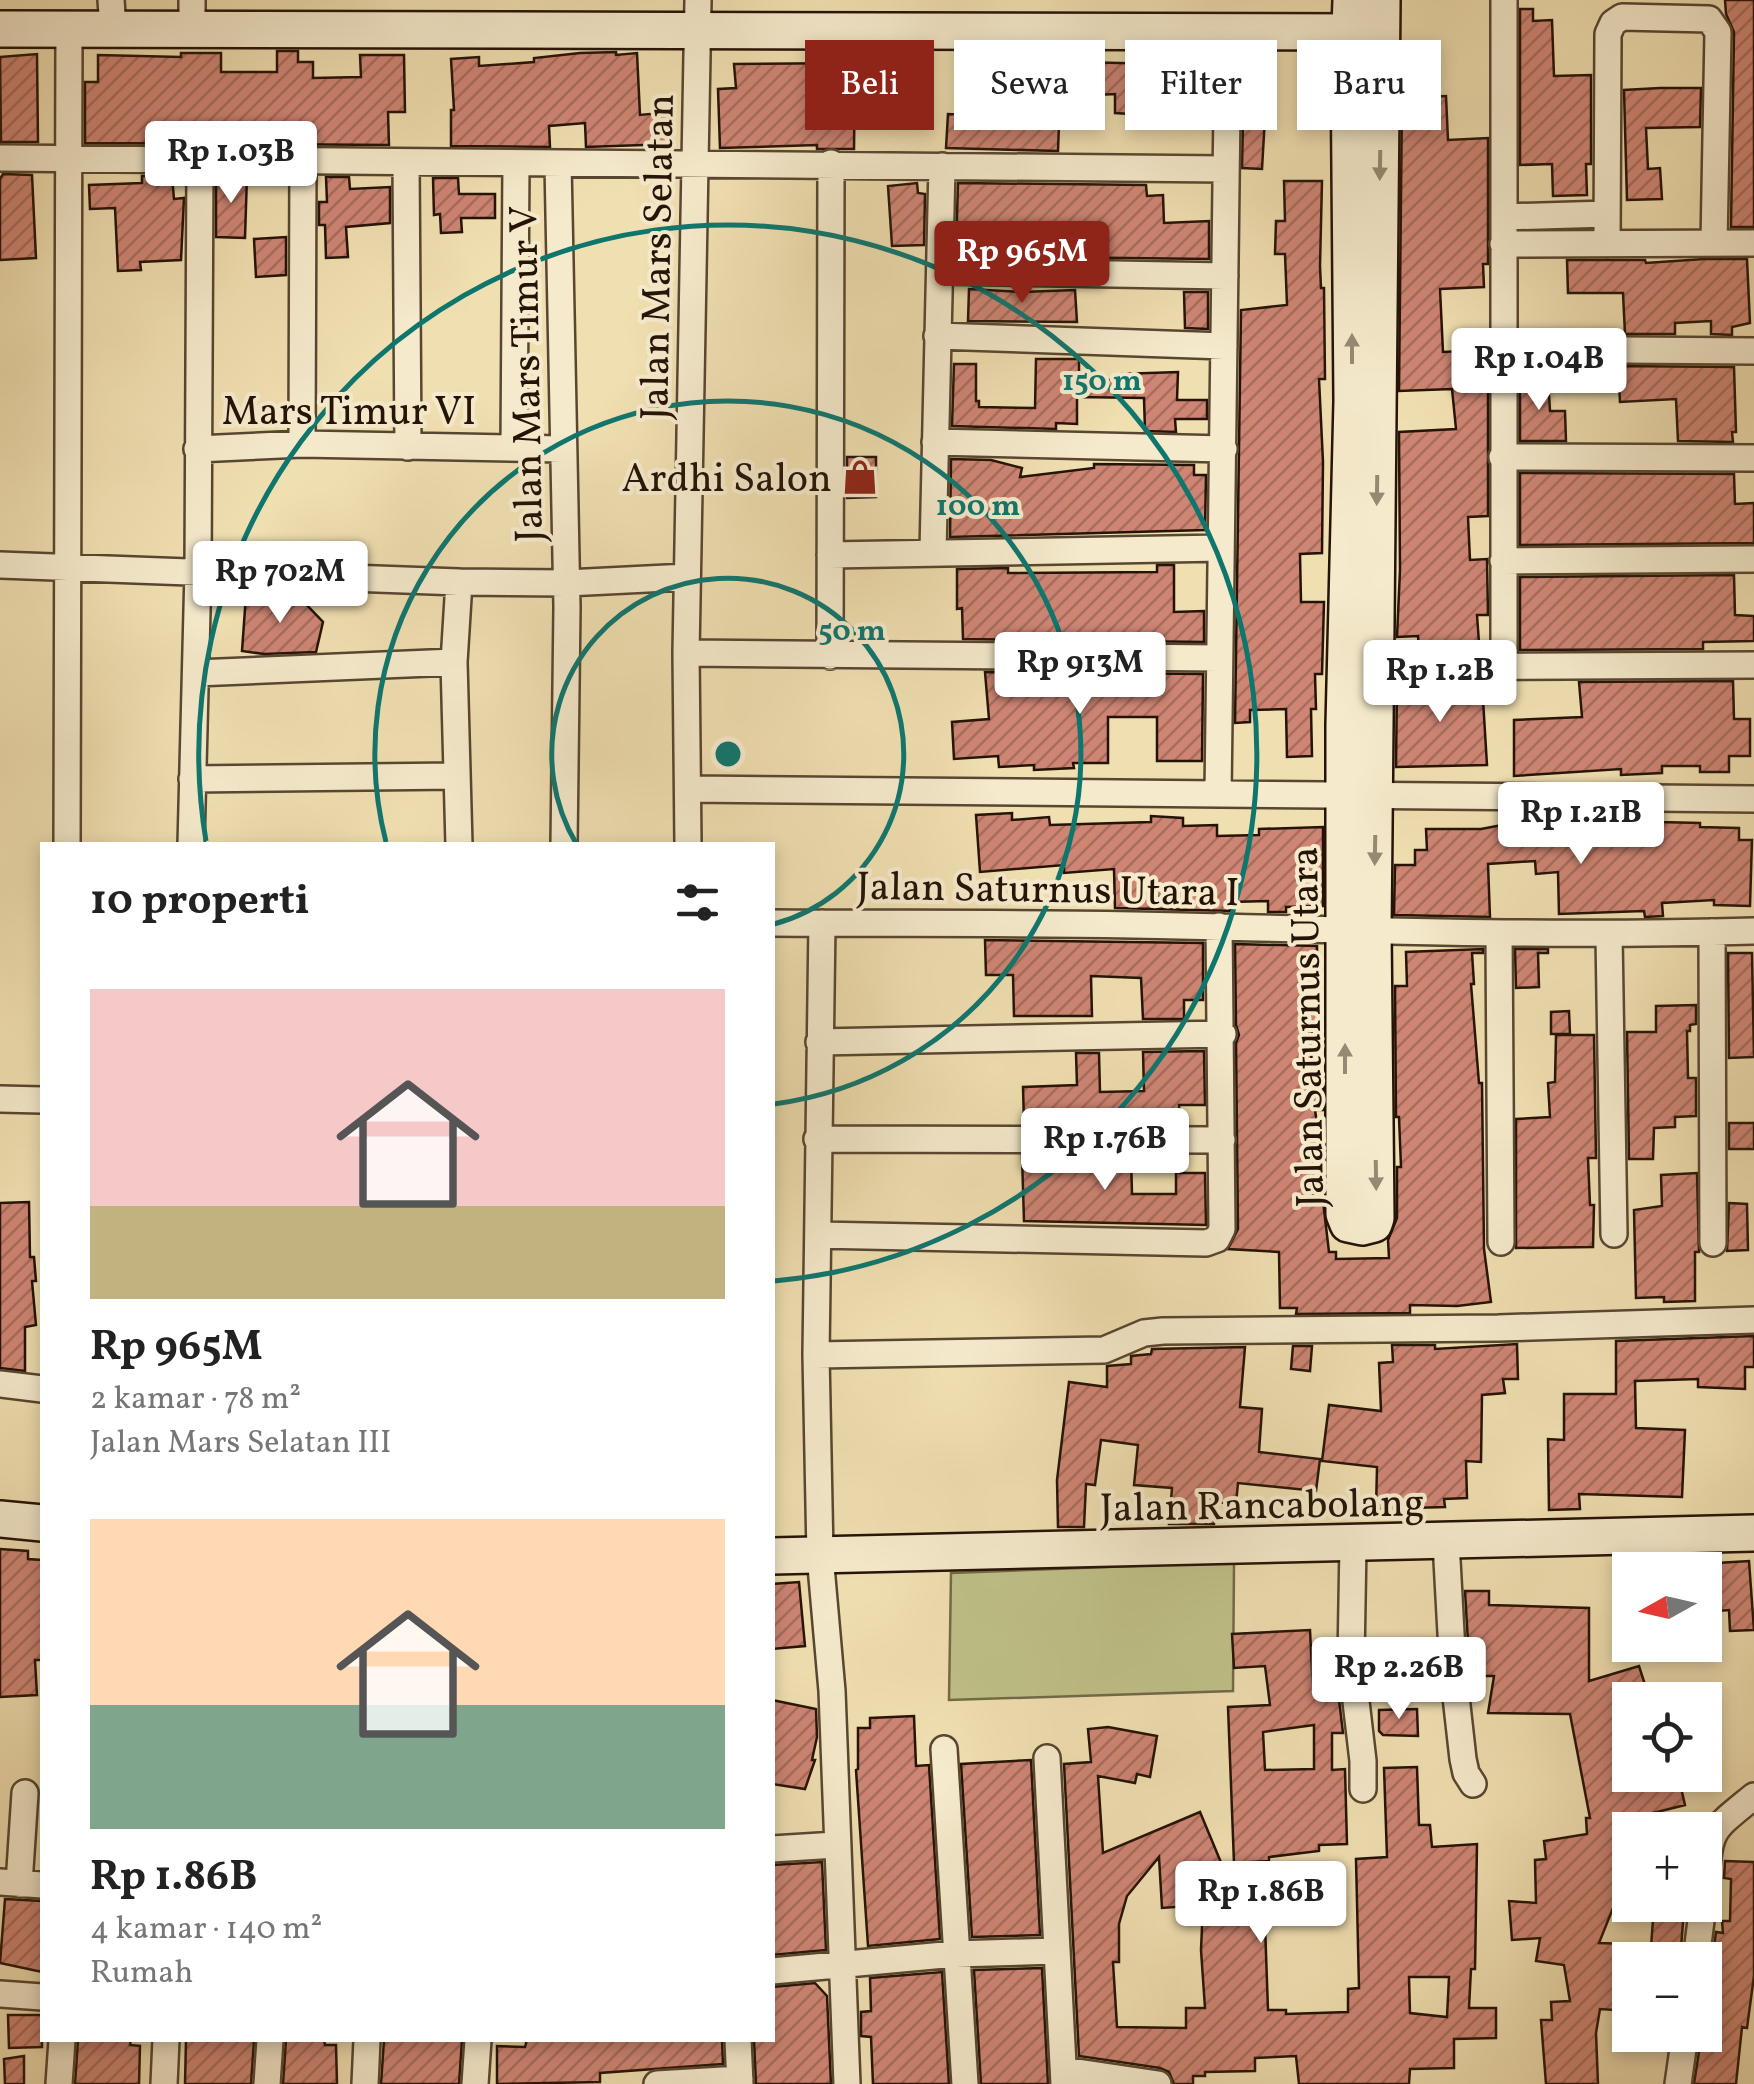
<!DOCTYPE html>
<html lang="id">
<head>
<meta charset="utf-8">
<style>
  :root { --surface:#fff; --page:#f2f2f2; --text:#222; --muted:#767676; --accent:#8f2418 }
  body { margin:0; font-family:Vollkorn,serif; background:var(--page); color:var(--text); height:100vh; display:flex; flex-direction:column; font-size:38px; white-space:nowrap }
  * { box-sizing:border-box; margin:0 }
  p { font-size:32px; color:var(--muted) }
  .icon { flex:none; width:55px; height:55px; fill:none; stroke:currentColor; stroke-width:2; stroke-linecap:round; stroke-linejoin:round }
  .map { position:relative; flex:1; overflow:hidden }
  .sheet { position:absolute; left:40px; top:842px; width:735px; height:1200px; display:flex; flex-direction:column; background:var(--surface); border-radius:0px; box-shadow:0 5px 15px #0003 }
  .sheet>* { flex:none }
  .banner { position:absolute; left:805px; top:40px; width:798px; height:90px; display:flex; gap:20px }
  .needle { width:65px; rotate:262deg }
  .controls { position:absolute; left:1612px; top:1552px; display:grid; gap:20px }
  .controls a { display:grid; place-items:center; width:110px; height:110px; border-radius:0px; background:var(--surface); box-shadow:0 5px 15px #0003; font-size:50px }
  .price { position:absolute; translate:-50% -85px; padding:0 22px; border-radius:10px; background:#fff; color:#222; font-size:32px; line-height:65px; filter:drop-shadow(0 2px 5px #0008) }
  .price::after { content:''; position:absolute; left:50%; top:60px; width:30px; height:22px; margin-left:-15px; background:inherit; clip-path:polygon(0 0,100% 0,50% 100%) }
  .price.current { background:var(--accent); color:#fff }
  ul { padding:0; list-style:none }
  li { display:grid; align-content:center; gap:20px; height:530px; padding:0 50px }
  li span { display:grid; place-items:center; height:310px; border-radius:0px; color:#555 }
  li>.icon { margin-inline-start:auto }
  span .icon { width:180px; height:180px; fill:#fffc; stroke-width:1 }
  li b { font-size:42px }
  h2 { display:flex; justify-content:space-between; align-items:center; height:120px; padding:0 50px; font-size:42px }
  .pill { padding:0 35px; border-radius:0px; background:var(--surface); box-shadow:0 5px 15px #0003; font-size:35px; line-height:90px }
  .pill.current { background:var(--accent); color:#fff }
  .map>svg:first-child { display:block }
  .garden { fill:#bfc088; stroke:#726a47; stroke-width:2.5 }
  .building { fill:url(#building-hatch); stroke:#251306; stroke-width:2.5; fill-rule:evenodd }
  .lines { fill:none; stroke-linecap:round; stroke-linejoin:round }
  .street-casing { stroke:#584631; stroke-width:30 }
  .secondary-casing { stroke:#251306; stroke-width:40 }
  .street { stroke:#f5eacc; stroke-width:25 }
  .secondary { stroke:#f5eacc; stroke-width:35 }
  .oneway { fill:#978973 }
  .ring { fill:none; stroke:#0f766e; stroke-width:5 }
  .labels { text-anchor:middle; stroke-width:8; stroke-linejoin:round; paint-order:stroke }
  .street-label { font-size:40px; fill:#251306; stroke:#f5eacc }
  .poi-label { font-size:40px; fill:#251306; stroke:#f5eacc; text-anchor:end }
  .centre { fill:#0f766e; stroke:#f5eacc; stroke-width:5 }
  .ring-label { font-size:30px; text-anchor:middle; font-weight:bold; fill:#0f766e; stroke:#f5eacc; stroke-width:8; stroke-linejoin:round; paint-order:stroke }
</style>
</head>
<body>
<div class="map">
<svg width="1754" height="2084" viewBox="0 0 1754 2084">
  <defs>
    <pattern id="building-hatch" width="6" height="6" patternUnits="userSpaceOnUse" patternTransform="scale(2.5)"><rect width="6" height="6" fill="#ce8574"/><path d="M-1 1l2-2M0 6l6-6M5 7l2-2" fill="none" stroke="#a76c5d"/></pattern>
  </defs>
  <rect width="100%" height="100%" fill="#f0dfb1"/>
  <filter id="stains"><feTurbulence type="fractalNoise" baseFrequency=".002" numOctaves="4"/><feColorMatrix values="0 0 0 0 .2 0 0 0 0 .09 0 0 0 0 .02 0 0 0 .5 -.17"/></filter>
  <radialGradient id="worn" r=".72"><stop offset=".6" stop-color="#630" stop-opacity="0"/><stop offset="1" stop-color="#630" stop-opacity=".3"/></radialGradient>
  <!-- garden -->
  <path class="garden" d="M1234 1562 1233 1691 949 1700 951 1573Z"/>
  <!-- building -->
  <path class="building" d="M1725 0H1754V227H1731L1734 32 1726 14Z
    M1520 9H1533V21L1552 20 1554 76 1591 75V164H1586L1587 195 1553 196 1552 164 1520 165Z
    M277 51H298V62H313V78L361 77 360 55H404L405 112H388L389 145 85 143V82H98V55L181 57V53H221V72H277Z
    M616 52V55L637 53 640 115 670 112 672 144 586 147 585 123 549 126 550 147 451 146V110H454L451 59 479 57V66L534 62V58L580 53Z
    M37 54 38 142H1L0 57Z
    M1079 62 1199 65V73L1211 74V119L1115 113V94L1060 97 1058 151 946 148 948 114 991 116 990 71 1079 67Z
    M855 63 854 149H817V145L720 148 718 89 736 88 734 64Z
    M1244 75 1273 76 1272 100H1266L1262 169 1242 168Z
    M1660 88H1701L1700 127 1646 128 1648 169 1660 168 1662 199 1627 200 1624 90Z
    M1446 96 1448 140 1488 138V264H1483L1484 287 1440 289 1443 352 1480 350 1481 380H1488V516L1468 517 1470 560 1487 559 1488 615H1477L1479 643 1446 646V650L1419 651 1418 636 1397 637 1400 570 1399 432 1456 429 1452 389 1399 391 1402 98Z
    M3 174 32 175 36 258 0 260V179Z
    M142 176H172L174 199 184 198 181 260 140 262 141 270 118 271 115 208 90 209 89 185 142 183Z
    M216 176H247L245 238 216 237Z
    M326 177H349L350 189 390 187V223L346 227 348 257 326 258 325 225H319V202H327Z
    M433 178H458L459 194H495V218H461L462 232 441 233 440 214 434 215Z
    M1284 181H1322L1320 266 1321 288H1324L1325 379H1319L1323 462 1322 553 1300 554 1301 602H1324L1322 674H1315L1316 709H1311L1312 756 1287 757 1286 709 1250 710V722L1235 723 1241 310 1287 305 1285 254H1275L1276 221H1285Z
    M917 183 918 193 925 194 924 245 892 246 888 186Z
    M958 183 1146 185 1147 196 1163 195 1164 223 1209 221V259L1043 257V251L977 255V250H956Z
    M286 237V275L256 277 254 239Z
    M1704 259H1747L1750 323 1732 327V335L1711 334V321L1675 323V334H1625L1623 293H1568L1567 260H1645L1646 263Z
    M969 289 1021 292 1075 290 1077 322 968 321Z
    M1184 292H1208V329L1185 328Z
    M1036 359H1079V379L1120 380V374L1178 372 1177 400H1207V419H1175L1176 432 1145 431 1144 398 1077 397V424L1056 423V429L952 426 954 364H976V401H979V407L1035 408Z
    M1618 366 1734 367 1736 432H1732L1733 442 1678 441 1676 399 1620 402Z
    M1548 378 1550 411H1565L1566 441H1520V379Z
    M847 457H876V497L847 498Z
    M951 459 991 460 1022 468 1020 477 1094 468V464L1194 465V475H1206L1205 530 950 537Z
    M1520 473 1734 474 1735 504 1754 503V543L1520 545Z
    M1157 565H1174V612L1204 611V642L963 639 962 608 957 609V569L1008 568V573H1014L1157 572Z
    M1734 575 1735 615 1754 616V641L1703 642V649L1520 650V577Z
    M246 595 299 597 323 622 316 652 264 654 242 651Z
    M985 672 1203 674 1202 761H1157V717H1108V763H1073L1074 768 1034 770V765L999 767 998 756 954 759 952 722 989 719Z
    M1733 681 1734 719H1750V756H1729V772H1700V766H1662V773L1621 775V769L1514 776V720L1582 717 1579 682Z
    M1397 683H1482L1487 765 1396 767Z
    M1012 813V820L1049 817 1050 825 1151 822V816L1183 818V826L1217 825V836L1259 835V829L1323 827V906L1286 907V912H1268V901L1230 902 1231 911 1115 908 1114 869 1064 873V865L980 872 976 815Z
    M1638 817 1660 818V822L1700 823V827L1739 828V840H1752L1750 906 1714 905V900L1662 903 1663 916 1645 917 1644 911 1559 914 1558 872 1536 874 1535 861 1488 864 1490 917 1394 915 1395 865H1415V850H1427L1426 829H1481L1518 822 1519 828 1638 824Z
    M985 940 1203 943V1000H1184V1019H1143L1141 978 1091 976 1092 1016H1014L1013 975H986Z
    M1235 944 1317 946 1318 1022H1312L1311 1081 1323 1082V1110H1315L1320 1143H1314L1313 1201H1323L1329 1252H1336V1259L1389 1258 1388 1240 1397 1218V1167H1401L1399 1117H1396L1395 986H1407L1406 952 1483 949V953H1472L1474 984H1471L1479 1083H1482L1484 1249 1491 1302 1457 1306 1410 1305V1313L1296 1314 1297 1308H1280L1279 1252 1228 1249 1238 1229 1236 1043 1239 1035 1236 1025Z
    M1515 949H1548V953H1538L1539 987 1516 988Z
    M1728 953H1752L1754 1057 1729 1058Z
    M1696 1005V1024L1690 1025V1031H1687L1688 1078H1696V1116L1675 1117V1127L1654 1128 1653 1159H1629L1627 1032H1656V1006Z
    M1569 1011 1570 1034H1551V1012Z
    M1556 1035H1594L1596 1158H1588L1590 1205H1594L1593 1247 1516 1248V1119L1550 1117 1548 1083 1555 1082Z
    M1204 1051 1205 1105H1179L1180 1121 1024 1123 1023 1087 1077 1085 1076 1053H1099L1100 1092 1144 1091 1143 1052Z
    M1729 1123H1754V1149H1729Z
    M1022 1156H1131L1132 1194H1176V1173H1205L1206 1225 1024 1221Z
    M1697 1173 1699 1252H1695V1301L1664 1302V1297L1636 1298 1634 1210 1662 1206 1661 1175Z
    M29 1202 30 1257H34L36 1281H32L36 1325 25 1327V1371L0 1368V1203Z
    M1729 1203 1747 1204 1748 1250 1727 1251Z
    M1754 1336V1367H1745V1389L1698 1387V1379L1635 1381 1636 1428 1685 1430 1682 1497 1579 1494 1580 1509 1549 1510 1548 1439 1564 1440V1394H1616V1341Z
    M1517 1344 1518 1379H1503L1505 1393 1482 1395 1481 1462 1466 1461 1467 1498 1444 1499 1445 1507 1376 1509 1377 1467 1322 1461 1329 1405 1381 1411 1379 1363 1393 1362 1392 1345H1435V1349Z
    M1293 1346H1312L1310 1371 1291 1369Z
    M1245 1347 1240 1407 1262 1409 1259 1452 1320 1459 1316 1491 1238 1483 1236 1504 1216 1502 1214 1524H1169L1172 1488 1134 1485 1138 1445 1101 1440 1095 1485 1086 1484 1084 1527H1058L1057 1480 1069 1382 1107 1387V1366L1131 1364V1356L1151 1354 1152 1349Z
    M0 1549 28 1551V1559L42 1560V1660H35L37 1695 0 1697Z
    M1749 1561 1754 1630 1730 1631 1729 1610 1718 1611 1717 1563Z
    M799 1582 805 1646 772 1649V1584Z
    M1465 1591H1489V1605L1589 1608V1681L1639 1666 1650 1700H1630V1775H1678L1685 1805 1653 1813V1830H1630V1879L1625 1878 1599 1943 1630 1944V2011L1600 2009 1596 2033 1598 2084H1546L1541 2020H1552L1551 2002 1570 2001 1564 1965 1536 1961 1540 1938 1512 1940 1509 1901 1536 1903 1535 1860 1546 1859 1544 1841 1587 1834 1586 1818H1590L1570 1714 1488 1713 1494 1676H1470Z
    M1310 1630 1313 1690 1338 1691 1343 1733H1332V1770L1345 1769 1347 1844 1319 1845V1851L1269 1857V1861L1234 1863 1228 1707 1270 1705 1265 1666 1234 1668 1232 1634ZM1314 1725V1769L1265 1770 1263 1732Z
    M772 1700 816 1709 817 1737 812 1760H815L805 1789 772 1784Z
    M1417 1709 1418 1736 1383 1735 1379 1731V1710Z
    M914 1716 916 1766 929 1765 940 1939 868 1946 856 1770 858 1769V1728H870V1718Z
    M1108 1727 1157 1736 1150 1777 1137 1774 1135 1783 1098 1776 1103 1853 1200 1812 1237 1901H1270V1924L1265 1925 1268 2010H1286V2014L1348 2012V1989L1359 1988 1356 1859 1387 1857 1384 1768 1417 1767 1419 1825H1430L1432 1847 1477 1844 1475 1969H1471L1469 2008H1496V2038L1454 2039V2068L1410 2069 1409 2084H1299L1296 2056 1255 2058V2071L1205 2072V2076H1193V2084H1174L1169 2072 1160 2068 1079 2056 1064 1764 1091 1762 1088 1729ZM1159 1857 1162 1908 1203 1905 1201 1950 1205 2008H1186V2028L1117 2027 1113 1962H1119V1924L1127 1896ZM1409 1977H1449L1447 2017 1410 2013Z
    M1031 1760 1040 1935 972 1937 961 1764Z
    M1725 1861 1754 1862V1976L1747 2028 1742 2027 1736 2084H1694L1701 2039H1705V1973L1712 1963 1716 1932 1723 1933 1722 1921H1730L1731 1879 1724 1878Z
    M822 1862 826 1950 772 1955V1865Z
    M5 1899 42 1901V1972L0 1963Z
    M1654 1907 1684 1910 1680 1960H1650Z
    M1042 1968 1048 2084H981L974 1970Z
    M942 1972 949 2084H873L871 2037 861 2036V2012L871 2011 870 1978Z
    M815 1983 827 1996 831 2084H756L754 2040H772V1987Z
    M8 2015H42V2047L9 2048Z
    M78 2040H131L130 2045 140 2046 139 2084H75Z
    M186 2040H254L251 2084H185Z
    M286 2040H324L325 2045H336L337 2084H283Z
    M384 2040H462L459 2084H381Z
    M527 2040H722L723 2064 600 2073V2082L497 2084V2046L525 2047Z
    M24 2056V2084H5L4 2059Z"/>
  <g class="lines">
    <defs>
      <path id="street" d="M111 0 113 29
        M1504 0V665
        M192 30V0
        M0 158 1226 169
        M406 162 408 447
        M558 164 567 607 564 845
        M1504 217 1607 214
        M1503 244 1754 243
        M1607 244 1608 34 1613 23 1622 17 1709 19 1718 32 1714 243
        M940 271 1225 276
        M937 336 1224 346
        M1505 349 1754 351
        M935 442 1224 449
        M302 444 303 161
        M514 447 516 163
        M197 449 302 444 562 449
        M1502 457 1754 458
        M933 551 942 166
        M830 555 1221 548
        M1503 561 1754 559
        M0 565 459 582 567 583 687 577
        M686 653 1218 658
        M830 656 831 163
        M1375 667 1754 665
        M196 673 454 662
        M192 779 456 776
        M689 789 1754 799
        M1218 794 1228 32
        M67 845 69 29
        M191 845 198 571 200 160
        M459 845 454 662 459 582
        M688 845 686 653 698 0
        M772 923C922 924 1072 922 1222 927 1399 932 1576 936 1754 931
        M822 923 816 1355 820 1555 832 1691 847 2084
        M1712 932 1713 1243
        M1499 934 1501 1242
        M1609 936 1614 1234
        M819 1042 1223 1034
        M0 1099 42 1100
        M817 1139 1222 1140
        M818 1235 1206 1243 1217 1239 1222 1229 1219 926
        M816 1355 1104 1350 1144 1333 1163 1331 1498 1328 1754 1320
        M0 1384 42 1389
        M1446 1542 1453 1670 1463 1759 1466 1773 1473 1784
        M1353 1544 1351 1659 1363 1761V1789
        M944 1749 965 2084
        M1047 1758 1064 2084
        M772 1849 836 1845
        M0 1882 42 1885
        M19 1884 25 1793
        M1705 1885C1711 1827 1709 1833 1754 1796
        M1696 1960 1703 1905
        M772 1971 955 1954 1056 1951
        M0 1994 42 1997
        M738 2040 740 2084
        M1064 2070 1158 2084
        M59 2084 62 2040
        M164 2084 166 2040
        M267 2084 270 2040
        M365 2084 367 2040
        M475 2084 478 2040
        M657 2084 740 2079
        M1678 2084 1685 2035"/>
      <path id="secondary" d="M1351 0 1349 57 1352 401 1344 725V1214L1348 1224 1362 1227 1374 1224 1376 1218 1373 931 1382 0
        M0 29 1371 32
        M0 1519 42 1523
        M772 1556 1754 1533"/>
    </defs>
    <!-- street casing -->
    <use href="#street" class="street-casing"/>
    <!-- secondary casing -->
    <use href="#secondary" class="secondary-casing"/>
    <!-- street -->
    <use href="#street" class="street"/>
    <!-- secondary -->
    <use href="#secondary" class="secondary"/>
  </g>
  <!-- one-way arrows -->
  <defs><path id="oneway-solid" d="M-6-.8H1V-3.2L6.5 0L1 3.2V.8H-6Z" transform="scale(2.5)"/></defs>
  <g class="oneway">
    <use href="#oneway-solid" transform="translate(1380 165) rotate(91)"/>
    <use href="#oneway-solid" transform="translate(1352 349) rotate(-90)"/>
    <use href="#oneway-solid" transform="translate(1377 490) rotate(91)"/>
    <use href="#oneway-solid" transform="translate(1375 850) rotate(91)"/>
    <use href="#oneway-solid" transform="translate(1345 1059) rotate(-90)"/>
    <use href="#oneway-solid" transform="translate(1376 1175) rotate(89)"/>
  </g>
  <!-- distance rings -->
  <g class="ring">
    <path d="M577 845A176 176 0 1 1 774 924"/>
    <path d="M386 842A353 353 0 1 1 774 1104"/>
    <path d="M206 841A529 529 0 1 1 774 1281"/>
  </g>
  <!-- icons -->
  <defs>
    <symbol id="shop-bare" viewBox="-9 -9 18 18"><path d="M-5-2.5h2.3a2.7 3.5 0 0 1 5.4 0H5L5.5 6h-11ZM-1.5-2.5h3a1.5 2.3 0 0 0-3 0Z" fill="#8f2418" stroke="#f5eacc" stroke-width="2.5" paint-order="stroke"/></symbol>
  </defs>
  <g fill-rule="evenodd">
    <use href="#shop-bare" x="835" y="452" width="50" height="50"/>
  </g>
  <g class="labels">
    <!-- street labels -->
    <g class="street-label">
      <text transform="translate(656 257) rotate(-89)" y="14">Jalan Mars Selatan</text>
      <text transform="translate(525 374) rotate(-91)" y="14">Jalan Mars Timur V</text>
      <text x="349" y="424">Mars Timur VI</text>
      <text transform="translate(1048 888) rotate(1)" y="14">Jalan Saturnus Utara I</text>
      <text transform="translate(1306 1027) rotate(-91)" y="14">Jalan Saturnus Utara</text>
      <text transform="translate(1262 1504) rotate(-1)" y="14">Jalan Rancabolang</text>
    </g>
    <!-- poi labels -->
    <g class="poi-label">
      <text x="832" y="491">Ardhi Salon</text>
    </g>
  </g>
  <circle cx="728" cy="754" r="15" class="centre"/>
  <g class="ring-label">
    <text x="1102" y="390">150 m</text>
    <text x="978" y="515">100 m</text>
    <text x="852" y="640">50 m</text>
  </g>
  <rect width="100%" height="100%" filter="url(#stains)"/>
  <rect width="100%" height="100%" fill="url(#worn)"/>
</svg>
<div class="controls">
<a><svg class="needle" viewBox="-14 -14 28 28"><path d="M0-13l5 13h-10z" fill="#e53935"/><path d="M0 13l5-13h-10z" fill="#767676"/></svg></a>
<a><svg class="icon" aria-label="locate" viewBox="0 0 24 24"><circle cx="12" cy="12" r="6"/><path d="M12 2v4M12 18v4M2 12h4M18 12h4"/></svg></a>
<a>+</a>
<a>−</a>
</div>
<b class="price" style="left:231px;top:206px">Rp 1.03B</b>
<b class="price current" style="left:1022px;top:306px">Rp 965M</b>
<b class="price" style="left:1539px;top:413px">Rp 1.04B</b>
<b class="price" style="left:280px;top:626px">Rp 702M</b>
<b class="price" style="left:1080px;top:717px">Rp 913M</b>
<b class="price" style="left:1440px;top:725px">Rp 1.2B</b>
<b class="price" style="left:1581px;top:867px">Rp 1.21B</b>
<b class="price" style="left:1105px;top:1193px">Rp 1.76B</b>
<b class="price" style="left:1399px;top:1722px">Rp 2.26B</b>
<b class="price" style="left:1261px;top:1946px">Rp 1.86B</b>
<div class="banner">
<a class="pill current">Beli</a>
<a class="pill">Sewa</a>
<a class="pill">Filter</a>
<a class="pill">Baru</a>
</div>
<section class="sheet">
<h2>10 properti<svg class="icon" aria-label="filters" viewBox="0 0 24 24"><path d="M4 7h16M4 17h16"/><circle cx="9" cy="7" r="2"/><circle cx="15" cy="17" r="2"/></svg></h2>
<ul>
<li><span style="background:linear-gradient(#f6c9c9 70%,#c2b280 0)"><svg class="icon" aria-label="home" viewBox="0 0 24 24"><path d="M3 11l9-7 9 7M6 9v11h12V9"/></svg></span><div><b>Rp 965M</b><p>2 kamar · 78 m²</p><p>Jalan Mars Selatan III</p></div></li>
<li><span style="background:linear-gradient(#ffd9b3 60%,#7fa58c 0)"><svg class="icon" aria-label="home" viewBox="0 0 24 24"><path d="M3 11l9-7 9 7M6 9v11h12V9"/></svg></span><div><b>Rp 1.86B</b><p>4 kamar · 140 m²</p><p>Rumah</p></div></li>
</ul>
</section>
</div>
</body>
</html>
